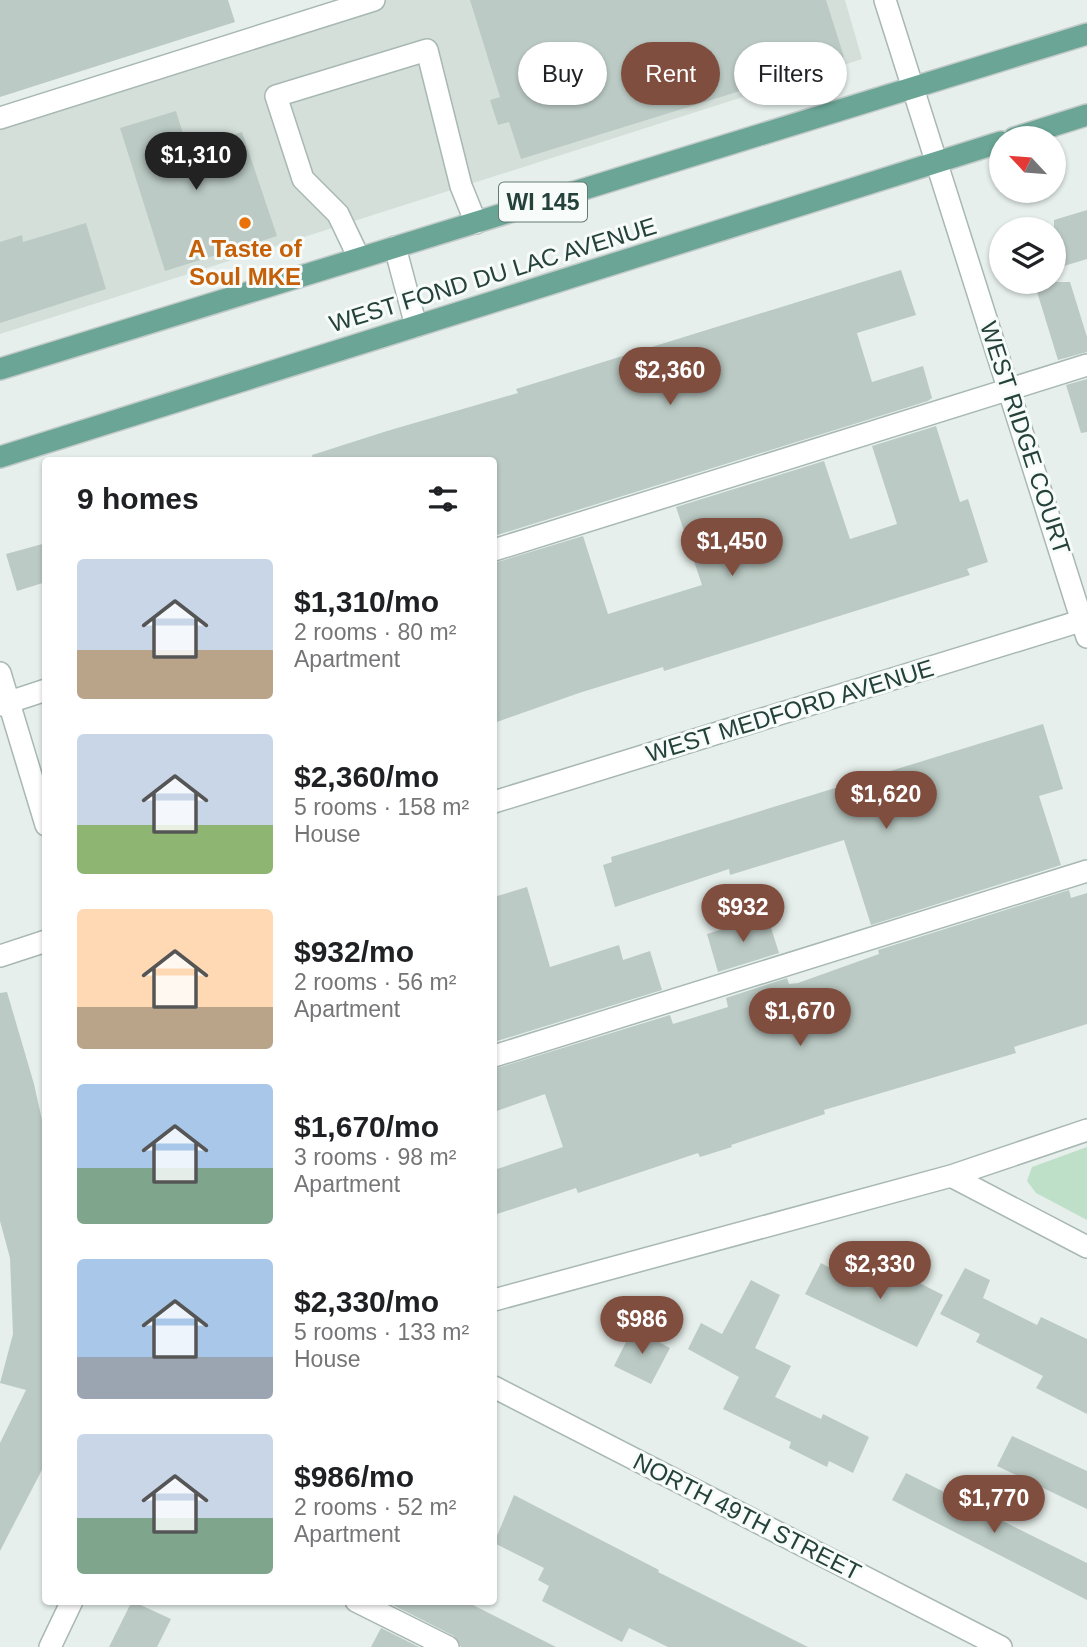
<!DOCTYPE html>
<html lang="en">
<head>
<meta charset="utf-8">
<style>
  :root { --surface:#fff; --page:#f2f2f2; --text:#202124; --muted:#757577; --accent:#7f4e3f }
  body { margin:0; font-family:Arial,sans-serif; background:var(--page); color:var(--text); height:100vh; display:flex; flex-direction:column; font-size:26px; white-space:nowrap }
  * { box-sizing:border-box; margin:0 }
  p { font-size:23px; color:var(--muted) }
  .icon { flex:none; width:38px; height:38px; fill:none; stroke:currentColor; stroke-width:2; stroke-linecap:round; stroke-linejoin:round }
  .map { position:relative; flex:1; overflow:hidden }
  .panel { position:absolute; left:42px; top:457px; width:455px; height:1148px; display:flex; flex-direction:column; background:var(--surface); border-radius:7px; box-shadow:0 2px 5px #0004 }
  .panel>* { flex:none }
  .top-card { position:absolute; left:518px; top:42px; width:464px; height:63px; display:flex; gap:14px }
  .needle { width:46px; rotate:296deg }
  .controls { position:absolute; left:989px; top:126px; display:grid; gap:14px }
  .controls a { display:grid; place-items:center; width:77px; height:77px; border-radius:50%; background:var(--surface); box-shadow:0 2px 5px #0004; font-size:35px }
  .price { position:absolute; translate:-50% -60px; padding:0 16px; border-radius:24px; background:var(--accent); color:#fff; font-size:23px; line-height:46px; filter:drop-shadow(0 2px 4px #0008) }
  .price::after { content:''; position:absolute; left:50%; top:42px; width:21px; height:16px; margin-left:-10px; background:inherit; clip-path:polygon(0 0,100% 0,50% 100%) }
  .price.current { background:#222; color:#fff }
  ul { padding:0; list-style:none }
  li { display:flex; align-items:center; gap:21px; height:175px; padding:0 35px }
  li span { display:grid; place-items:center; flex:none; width:196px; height:140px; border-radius:7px; color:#555 }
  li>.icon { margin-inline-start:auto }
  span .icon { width:84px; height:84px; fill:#fffc; stroke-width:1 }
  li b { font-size:30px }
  h2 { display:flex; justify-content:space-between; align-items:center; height:84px; padding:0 35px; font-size:30px }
  .chip { padding:0 24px; border-radius:32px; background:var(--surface); box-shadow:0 2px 5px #0004; font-size:24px; line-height:63px }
  .chip.current { background:var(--accent); color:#fff }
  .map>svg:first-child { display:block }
  .built { fill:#d4dfda }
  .green { fill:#bfe0c8 }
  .building { fill:#bbcac4 }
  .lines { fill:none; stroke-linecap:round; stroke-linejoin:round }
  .minor-casing { stroke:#a8b8b2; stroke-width:24 }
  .major-casing { stroke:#c2cac8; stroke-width:24 }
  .minor { stroke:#fff; stroke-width:21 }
  .major { stroke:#6aa596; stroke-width:21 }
  .food-dot { fill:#e8710a; stroke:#f7fbf9; stroke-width:2.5 }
  .labels { text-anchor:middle; stroke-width:6; stroke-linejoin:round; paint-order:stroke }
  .shield { fill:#f7fbf9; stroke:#637a73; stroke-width:2 }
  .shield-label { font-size:23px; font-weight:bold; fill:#24423a }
  .food-label { font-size:24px; font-weight:bold; fill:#c56008; stroke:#f7fbf9 }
  .street-label { font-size:24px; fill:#24423a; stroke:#f7fbf9 }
</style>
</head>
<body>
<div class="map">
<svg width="1087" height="1647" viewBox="0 0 1087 1647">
  <rect width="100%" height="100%" fill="#e6efeb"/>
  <!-- built -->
  <path class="built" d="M371 0H845L862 59 0 334V114Z"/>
  <!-- green -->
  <path class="green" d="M1087 1147V1220L1036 1193 1027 1181 1032 1167Z"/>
  <!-- building -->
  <path class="building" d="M0 0H228L235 22 0 97Z
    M470 0H826L844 57 782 76 785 85 758 93 756 86 521 159 509 122 498 125 490 100 500 97Z
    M176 111 188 150 242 132 277 236 165 271 120 128Z
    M1087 210V259L1054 269V220Z
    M86 223 106 289 0 323V242L22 235 23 242Z
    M901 270 916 315 857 333 872 382 923 366 932 398 928 401 494 536V460H313L312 455 387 431 518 393 516 389Z
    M1034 282H1070L1087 337V352L1058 360Z
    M1087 379V432L1081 433 1066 385Z
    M936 426 960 502 968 499 988 562 967 569 970 575 664 671 663 667 579 693 494 723V563L583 536 608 614 702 585 676 507 824 461 850 539 897 524 872 446Z
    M46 543V582L17 591 6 554Z
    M1043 724 1063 789 1039 796 1061 865 871 925 844 840 730 875 729 869 615 907 603 865 612 862 611 857Z
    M527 887 550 967 619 945 623 960 650 951 662 990 494 1042V897Z
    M1069 890 1071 898 1087 893V1024L1014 1047 1016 1053 824 1110 825 1114 731 1145 732 1147 700 1157 698 1153 578 1193 576 1188 494 1215V1170L563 1147 545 1094 494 1112V1069L670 1015 673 1024 728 1007 726 998 787 978 789 984 798 983 879 954 878 950Z
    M767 915 779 953 718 972 707 934Z
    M7 992 34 1084 46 1138V1462L0 1551V1443L26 1390 0 1383 13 1334 10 1258 0 1221V993Z
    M821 1263 868 1288 880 1263 943 1295 917 1347 805 1294Z
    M965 1268 990 1280 983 1298 1037 1325 1041 1317 1087 1339V1414L1036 1388 1043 1376 976 1342 980 1334 940 1314Z
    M751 1280 780 1295 755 1348 791 1366 775 1397 821 1419 823 1414 869 1437 853 1473 829 1461 827 1467 789 1448 791 1442 723 1409 739 1377 688 1349 701 1323 722 1334Z
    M633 1328 670 1348 651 1384 614 1366Z
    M1012 1436 1087 1471V1509L997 1466Z
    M906 1473 1087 1563V1600L892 1500Z
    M514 1495 659 1570 658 1572 808 1647H668L629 1628 622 1642 542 1601 549 1586 538 1580 544 1568 494 1543Z
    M132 1601 171 1619 157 1647H109Z
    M395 1601H465L556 1647H461L454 1636 393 1605Z
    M381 1628 419 1647H371Z"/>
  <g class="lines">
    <defs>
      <path id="minor" d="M885 0 1087 637
        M0 118 374 0
        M395 247 416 326
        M359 258 338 214 303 179 276 96 427 50 461 186 476 223
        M494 550 1087 365
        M0 673 46 825
        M0 705 46 690
        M494 802 1087 619
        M0 956 46 941
        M494 1056 1087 871
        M951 1176 1087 1247
        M494 1300 951 1176 1087 1130
        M494 1387 1001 1647
        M356 1601 448 1647
        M50 1647 72 1601"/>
      <path id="major" d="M1014 138 1087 115
        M0 369 1087 34
        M0 457 1001 142"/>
    </defs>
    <!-- minor casing -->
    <use href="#minor" class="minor-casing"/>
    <!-- major casing -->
    <use href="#major" class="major-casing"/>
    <!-- minor -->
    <use href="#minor" class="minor"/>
    <!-- major -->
    <use href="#major" class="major"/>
  </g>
  <!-- markers -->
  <circle class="food-dot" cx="245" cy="223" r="7"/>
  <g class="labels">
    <!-- shield labels -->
    <rect class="shield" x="499" y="182.5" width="88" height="39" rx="5"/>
    <g class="shield-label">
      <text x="543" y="210">WI 145</text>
    </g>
    <!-- food labels -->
    <g class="food-label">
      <text x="245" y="257">A Taste of<tspan x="245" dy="28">Soul MKE</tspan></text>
    </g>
    <!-- street labels -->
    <g class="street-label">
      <text transform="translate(493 275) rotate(-17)" y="8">WEST FOND DU LAC AVENUE</text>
      <text transform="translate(1025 438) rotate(72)" y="8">WEST RIDGE COURT</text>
      <text transform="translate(790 711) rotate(-17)" y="8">WEST MEDFORD AVENUE</text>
      <text transform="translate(747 1517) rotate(27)" y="8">NORTH 49TH STREET</text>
    </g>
  </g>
</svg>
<div class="controls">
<a><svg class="needle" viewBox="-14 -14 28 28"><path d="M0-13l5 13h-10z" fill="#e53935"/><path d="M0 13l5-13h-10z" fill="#757577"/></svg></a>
<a><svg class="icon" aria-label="layers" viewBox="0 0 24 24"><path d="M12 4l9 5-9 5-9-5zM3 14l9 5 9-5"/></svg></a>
</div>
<b class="price current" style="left:196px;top:192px">$1,310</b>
<b class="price" style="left:670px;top:407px">$2,360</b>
<b class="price" style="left:732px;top:578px">$1,450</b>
<b class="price" style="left:886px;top:831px">$1,620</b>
<b class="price" style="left:743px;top:944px">$932</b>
<b class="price" style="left:800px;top:1048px">$1,670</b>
<b class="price" style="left:880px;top:1301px">$2,330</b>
<b class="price" style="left:642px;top:1356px">$986</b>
<b class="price" style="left:994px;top:1535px">$1,770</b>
<div class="top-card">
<a class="chip">Buy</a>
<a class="chip current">Rent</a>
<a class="chip">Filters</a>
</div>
<section class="panel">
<h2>9 homes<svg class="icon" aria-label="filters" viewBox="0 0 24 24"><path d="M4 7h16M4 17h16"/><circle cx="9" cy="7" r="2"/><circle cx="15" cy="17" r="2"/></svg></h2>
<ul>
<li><span style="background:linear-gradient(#c9d6e8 65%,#b9a48a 0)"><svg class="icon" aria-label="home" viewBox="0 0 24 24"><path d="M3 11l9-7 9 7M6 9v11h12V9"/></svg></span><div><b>$1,310/mo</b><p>2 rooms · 80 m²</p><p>Apartment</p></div></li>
<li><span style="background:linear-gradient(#c9d6e8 65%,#8fb573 0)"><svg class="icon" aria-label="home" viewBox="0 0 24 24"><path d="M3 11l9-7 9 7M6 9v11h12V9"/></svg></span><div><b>$2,360/mo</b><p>5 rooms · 158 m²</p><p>House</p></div></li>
<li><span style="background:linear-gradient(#ffd9b3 70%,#b9a48a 0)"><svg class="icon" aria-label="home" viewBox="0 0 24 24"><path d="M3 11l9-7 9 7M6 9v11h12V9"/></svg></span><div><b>$932/mo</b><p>2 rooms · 56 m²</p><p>Apartment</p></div></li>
<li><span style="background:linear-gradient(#a9c7e8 60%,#7fa58c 0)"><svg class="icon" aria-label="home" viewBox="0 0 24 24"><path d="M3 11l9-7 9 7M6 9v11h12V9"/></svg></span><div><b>$1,670/mo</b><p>3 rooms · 98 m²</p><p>Apartment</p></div></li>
<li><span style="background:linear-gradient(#a9c7e8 70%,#9aa5b1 0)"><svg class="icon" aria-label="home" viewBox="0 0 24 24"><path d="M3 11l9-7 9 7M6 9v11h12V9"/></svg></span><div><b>$2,330/mo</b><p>5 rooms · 133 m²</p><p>House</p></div></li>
<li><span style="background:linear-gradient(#c9d6e8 60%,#7fa58c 0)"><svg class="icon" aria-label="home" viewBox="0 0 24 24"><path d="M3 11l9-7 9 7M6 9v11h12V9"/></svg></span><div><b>$986/mo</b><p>2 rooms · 52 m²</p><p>Apartment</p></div></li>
</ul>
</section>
</div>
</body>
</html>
